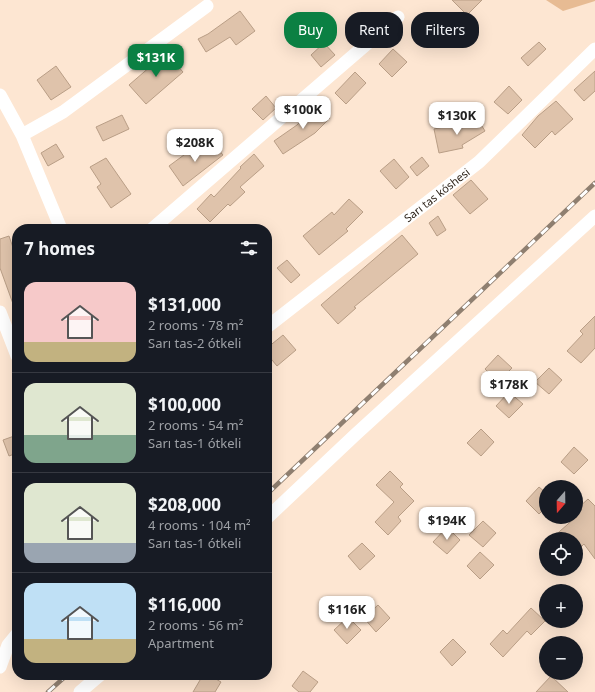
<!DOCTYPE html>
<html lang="en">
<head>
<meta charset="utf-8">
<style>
  :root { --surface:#171b24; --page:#242831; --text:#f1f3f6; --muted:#9ea1a6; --line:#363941; --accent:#0b8043 }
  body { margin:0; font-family:"Noto Sans",sans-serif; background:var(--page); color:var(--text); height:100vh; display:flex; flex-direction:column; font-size:15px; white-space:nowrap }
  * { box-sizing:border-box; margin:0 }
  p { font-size:13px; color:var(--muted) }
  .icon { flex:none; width:22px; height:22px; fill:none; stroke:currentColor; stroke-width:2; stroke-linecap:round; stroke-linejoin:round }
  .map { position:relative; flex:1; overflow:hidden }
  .side { position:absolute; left:12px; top:224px; width:260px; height:456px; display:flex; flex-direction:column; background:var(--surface); border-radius:16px; box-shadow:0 4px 16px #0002 }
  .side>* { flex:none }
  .guide { position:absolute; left:284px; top:12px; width:251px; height:36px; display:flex; gap:8px }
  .needle { width:26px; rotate:200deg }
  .fabs { position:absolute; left:539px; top:480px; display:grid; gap:8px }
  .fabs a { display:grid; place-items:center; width:44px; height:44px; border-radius:50%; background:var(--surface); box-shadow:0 4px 16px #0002; font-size:20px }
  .price { position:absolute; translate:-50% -34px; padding:0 9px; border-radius:8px; background:#fff; color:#222; font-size:13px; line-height:26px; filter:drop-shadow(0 1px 2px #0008) }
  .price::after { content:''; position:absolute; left:50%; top:24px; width:12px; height:9px; margin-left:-6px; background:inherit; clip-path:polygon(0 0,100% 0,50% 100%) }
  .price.selected { background:var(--accent); color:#fff }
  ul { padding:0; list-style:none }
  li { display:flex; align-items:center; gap:12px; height:100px; padding:0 12px }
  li+li { border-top:1px solid var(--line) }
  li span { display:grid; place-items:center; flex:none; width:112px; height:80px; border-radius:12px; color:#555 }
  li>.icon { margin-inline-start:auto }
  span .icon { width:48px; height:48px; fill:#fffc; stroke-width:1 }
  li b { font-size:17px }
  h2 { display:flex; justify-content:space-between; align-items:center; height:48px; padding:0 12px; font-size:17px }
  .chip { padding:0 14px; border-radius:16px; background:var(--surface); box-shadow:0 4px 16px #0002; font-size:14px; line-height:36px }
  .chip.selected { background:var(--accent); color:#fff }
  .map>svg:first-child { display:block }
  .green { fill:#e7bb93 }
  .building { fill:#dfc3ab; stroke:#b99e86 }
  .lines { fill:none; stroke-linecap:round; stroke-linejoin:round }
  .minor { stroke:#fff; stroke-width:13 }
  .rail-casing { stroke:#8f7f70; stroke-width:4.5 }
  .rail { stroke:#fff; stroke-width:3; stroke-dasharray:9; stroke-linecap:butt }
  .labels { text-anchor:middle; stroke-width:3; stroke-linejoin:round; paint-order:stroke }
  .street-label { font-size:11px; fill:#2f251b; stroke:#fff }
</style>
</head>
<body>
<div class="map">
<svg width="595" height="692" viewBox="0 0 595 692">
  <rect width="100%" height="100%" fill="#fde6d2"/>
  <!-- green -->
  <path class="green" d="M546 0H595V1L563 11Z"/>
  <!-- building -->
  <path class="building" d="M452 0H482L467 15Z
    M240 11 255 31 236 45 230 37 206 52 198 39 208 34Z
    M425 25 436 36 428 44 417 33Z
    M539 42 546 49 528 66 521 58Z
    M324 43 335 55 321 67 311 55Z
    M393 49 407 62 392 77 379 64Z
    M166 53 183 72 146 104 129 85Z
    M56 66 71 87 51 100 37 80Z
    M595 71V91L584 101 574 90Z
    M355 72 366 83 346 104 335 93Z
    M509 86 522 100 508 114 494 102Z
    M266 96 276 108 263 120 252 109Z
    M556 101 573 119 555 135 552 131 535 148 522 135 538 116Z
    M316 105 330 118 315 133 283 154 274 141 297 125Z
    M122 115 129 129 103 141 96 127Z
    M477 118 485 131 462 145 463 148 439 153 434 129 457 124 459 130Z
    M211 141 223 155 183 186 169 166 188 152 192 158Z
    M56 144 64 157 48 166 41 153Z
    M254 154 264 166 240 187 245 192 230 206 228 204 210 222 197 209 211 194 214 197 241 168 240 167Z
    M422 157 429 166 417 176 410 167Z
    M106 158 131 194 111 208 97 187 101 184 90 167Z
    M394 159 409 177 396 189 380 171Z
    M471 180 488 199 470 214 453 195Z
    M349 199 363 212 346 229 348 231 319 255 303 236 332 212 334 215Z
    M438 216 446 230 437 236 429 223Z
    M402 235 418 254 354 307 356 308 338 324 321 305Z
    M9 236 17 259V311L16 312 0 268V239Z
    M287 260 300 275 291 283 277 268Z
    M595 316V348L581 363 567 351 583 334 580 331Z
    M283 335 296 350 277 366 267 354V348Z
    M498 355 512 368 498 382 485 369Z
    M549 368 562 380 549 394 535 382Z
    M509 392 523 404 509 418 496 406Z
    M481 429 494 442 481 456 467 443Z
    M17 435V453L9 456 3 440Z
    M574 447 588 460 574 474 561 462Z
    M390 471 403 484 400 487 414 501 398 517 401 521 388 535 375 522 394 502 376 485Z
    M539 487 546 493V507L539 514 526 501Z
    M588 499 595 506V559L584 544 576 552V539H551L576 517 581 510 578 508Z
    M483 521 496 533 483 547 469 535Z
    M447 527 460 540 447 554 433 542Z
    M362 543 375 556 360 570 348 556Z
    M480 552 494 565 480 579 467 566Z
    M378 605 390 618 376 632 364 618Z
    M531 608 545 621 531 635 527 631 503 657 490 644 503 630 507 634Z
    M348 617 361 630 347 644 334 630Z
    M453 639 466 652 452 666 440 652Z
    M303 671 318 682 310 692H299L292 686Z
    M203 675H209L221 682 215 692H193Z
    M551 676 568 692H536Z"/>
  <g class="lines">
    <!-- minor -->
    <path class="minor" d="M0 95 22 135 61 229
      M22 135 63 112 207 6
      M152 229 398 17
      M0 312 17 356
      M267 327 479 162 595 49
      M267 518 355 435 595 216
      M0 667 8 645 17 634
      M80 692 100 675"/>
    <defs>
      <path id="rail" d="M267 494 595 183
        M48 692 67 675"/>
    </defs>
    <!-- rail casing -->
    <use href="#rail" class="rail-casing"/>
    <!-- rail -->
    <use href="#rail" class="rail"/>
  </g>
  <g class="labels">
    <!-- street labels -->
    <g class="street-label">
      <text transform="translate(437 195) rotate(-38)" y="4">Sarı tas kóshesi</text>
    </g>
  </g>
</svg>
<div class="fabs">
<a><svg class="needle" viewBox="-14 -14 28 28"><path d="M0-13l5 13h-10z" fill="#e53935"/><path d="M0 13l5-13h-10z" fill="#9ea1a6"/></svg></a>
<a><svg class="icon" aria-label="locate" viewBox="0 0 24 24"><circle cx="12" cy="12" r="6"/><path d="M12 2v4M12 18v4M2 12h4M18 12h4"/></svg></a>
<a>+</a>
<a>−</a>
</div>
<b class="price selected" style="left:156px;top:78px">$131K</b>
<b class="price" style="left:303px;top:130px">$100K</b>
<b class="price" style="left:457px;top:136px">$130K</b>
<b class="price" style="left:195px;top:163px">$208K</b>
<b class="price" style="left:509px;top:405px">$178K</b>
<b class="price" style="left:447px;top:541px">$194K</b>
<b class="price" style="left:347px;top:630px">$116K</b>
<div class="guide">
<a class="chip selected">Buy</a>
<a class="chip">Rent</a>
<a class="chip">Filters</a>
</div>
<section class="side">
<h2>7 homes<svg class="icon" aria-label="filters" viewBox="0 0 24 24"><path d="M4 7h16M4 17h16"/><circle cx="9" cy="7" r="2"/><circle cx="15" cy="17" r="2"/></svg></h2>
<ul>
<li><span style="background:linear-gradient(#f6c9c9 75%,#c2b280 0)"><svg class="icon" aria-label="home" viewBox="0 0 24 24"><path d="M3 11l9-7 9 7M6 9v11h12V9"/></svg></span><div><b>$131,000</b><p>2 rooms · 78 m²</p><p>Sarı tas-2 ótkeli</p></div></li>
<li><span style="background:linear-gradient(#dfe7d0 65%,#7fa58c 0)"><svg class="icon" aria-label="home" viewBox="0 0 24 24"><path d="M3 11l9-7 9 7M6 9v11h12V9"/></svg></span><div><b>$100,000</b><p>2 rooms · 54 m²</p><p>Sarı tas-1 ótkeli</p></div></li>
<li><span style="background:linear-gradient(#dfe7d0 75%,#9aa5b1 0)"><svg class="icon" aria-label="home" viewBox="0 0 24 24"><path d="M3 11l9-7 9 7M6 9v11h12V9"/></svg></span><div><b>$208,000</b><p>4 rooms · 104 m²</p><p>Sarı tas-1 ótkeli</p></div></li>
<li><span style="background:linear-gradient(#bfe0f5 70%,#c2b280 0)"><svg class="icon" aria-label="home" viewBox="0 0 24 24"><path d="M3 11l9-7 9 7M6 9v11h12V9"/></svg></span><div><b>$116,000</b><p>2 rooms · 56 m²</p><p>Apartment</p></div></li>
</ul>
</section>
</div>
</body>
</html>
